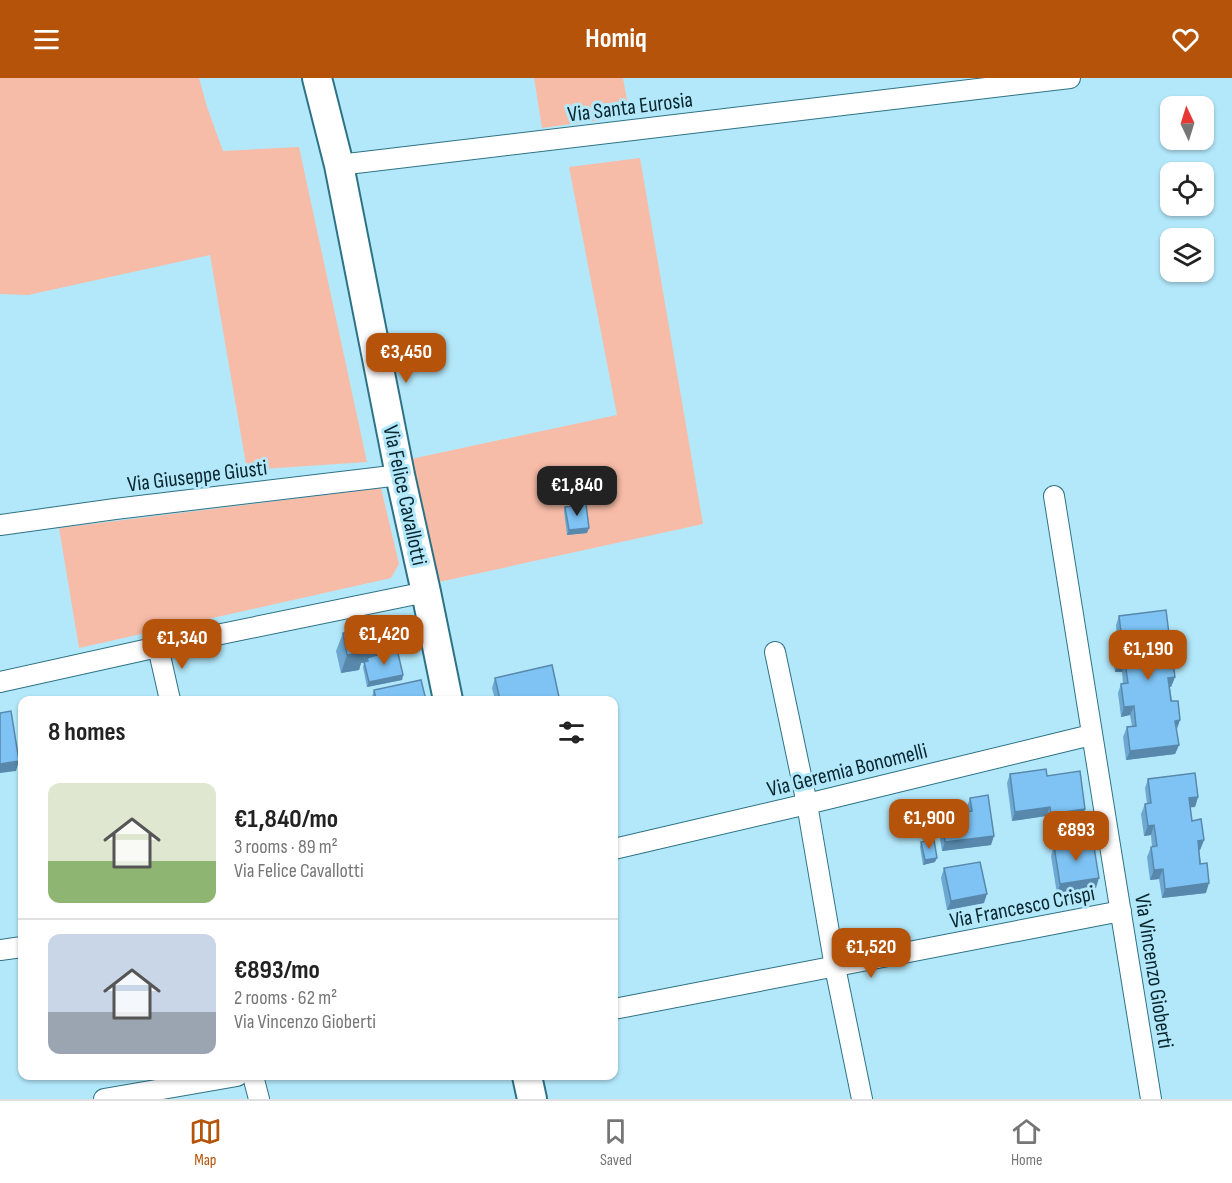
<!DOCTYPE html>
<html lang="en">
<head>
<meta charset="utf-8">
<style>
  :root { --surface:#fff; --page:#f6f6f6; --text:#222; --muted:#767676; --line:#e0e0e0; --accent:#b45309 }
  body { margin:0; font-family:"Sofia Sans Condensed",sans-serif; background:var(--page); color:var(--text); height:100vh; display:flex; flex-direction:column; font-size:22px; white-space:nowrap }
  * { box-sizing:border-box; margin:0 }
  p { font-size:20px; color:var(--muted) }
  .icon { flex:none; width:33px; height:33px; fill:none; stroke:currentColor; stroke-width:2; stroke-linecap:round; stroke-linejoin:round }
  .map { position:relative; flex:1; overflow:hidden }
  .details { position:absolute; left:18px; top:618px; width:600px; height:384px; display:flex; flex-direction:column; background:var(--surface); border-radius:12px; box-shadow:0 2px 4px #0004 }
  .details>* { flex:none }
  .needle { width:39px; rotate:356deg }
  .controls { position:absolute; left:1160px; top:18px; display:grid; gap:12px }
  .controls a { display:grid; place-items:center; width:54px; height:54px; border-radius:12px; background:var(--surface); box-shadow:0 2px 4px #0004; font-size:30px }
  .price { position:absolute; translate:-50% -51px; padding:0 14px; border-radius:12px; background:var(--accent); color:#fff; font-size:20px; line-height:39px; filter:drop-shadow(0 2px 3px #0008) }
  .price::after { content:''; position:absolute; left:50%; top:36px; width:18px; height:14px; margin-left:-9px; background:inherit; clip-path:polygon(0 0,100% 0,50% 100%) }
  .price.selected { background:#222; color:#fff }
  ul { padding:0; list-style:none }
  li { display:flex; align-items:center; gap:18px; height:150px; padding:0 30px }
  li+li { border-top:2px solid var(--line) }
  li span { display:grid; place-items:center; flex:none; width:168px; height:120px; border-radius:12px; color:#555 }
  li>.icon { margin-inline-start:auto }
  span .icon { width:72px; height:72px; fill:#fffc; stroke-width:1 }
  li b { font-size:26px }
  h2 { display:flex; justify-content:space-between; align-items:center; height:72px; padding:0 30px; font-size:26px }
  header { display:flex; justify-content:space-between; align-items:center; height:78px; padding:0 30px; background:var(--accent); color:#fff; font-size:27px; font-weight:700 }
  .tab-bar { display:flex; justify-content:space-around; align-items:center; height:84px; border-top:2px solid var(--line); background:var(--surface); font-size:16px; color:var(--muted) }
  .tab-bar a { display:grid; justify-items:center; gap:3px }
  .tab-bar .selected { color:var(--accent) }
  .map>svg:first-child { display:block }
  .green { fill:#f7bca7 }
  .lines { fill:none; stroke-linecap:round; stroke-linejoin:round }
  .street-casing { stroke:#2e7286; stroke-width:22 }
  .secondary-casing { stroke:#2e7286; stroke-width:32 }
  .street { stroke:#fff; stroke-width:20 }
  .secondary { stroke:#fff; stroke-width:28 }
  .wall { fill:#6ca8d2 }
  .shaded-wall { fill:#5888ab }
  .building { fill:#7ec3f4; stroke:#5888ab; stroke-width:1.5 }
  .labels { text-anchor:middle; stroke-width:6; stroke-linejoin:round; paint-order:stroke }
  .street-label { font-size:22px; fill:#08252d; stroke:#b3e8fa }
</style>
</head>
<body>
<header><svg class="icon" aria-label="menu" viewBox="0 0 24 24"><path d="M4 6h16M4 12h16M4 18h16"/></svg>Homiq<svg class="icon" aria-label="heart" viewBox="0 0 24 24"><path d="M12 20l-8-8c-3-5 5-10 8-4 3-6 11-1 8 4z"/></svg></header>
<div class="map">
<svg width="1232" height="1021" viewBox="0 0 1232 1021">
  <rect width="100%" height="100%" fill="#b3e8fa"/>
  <!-- green -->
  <path class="green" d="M0 0H199L207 29 223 73 299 69 367 384 247 392 210 177 28 217 0 216Z
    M534 0H623L630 38 542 50Z
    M640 80 703 446 439 504 411 381 617 337 569 89Z
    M381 410 399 486 391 500 79 570 59 450Z"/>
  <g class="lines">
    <defs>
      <path id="street" d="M339 87 1070 0
        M1054 418C1085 619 1119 820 1151 1021
        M0 447 115 431 400 397
        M158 569 170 622
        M775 574 807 726 835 889 862 1021
        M0 604 158 569 426 514
        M614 771 807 726 1091 657
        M0 872 22 869
        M614 931 1121 833
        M253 998 259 1021
        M104 1021 237 998"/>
      <path id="secondary" d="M317 0 339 87 400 397 426 514 448 622
        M527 998 532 1021"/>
    </defs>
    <!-- street casing -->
    <use href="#street" class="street-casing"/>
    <!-- secondary casing -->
    <use href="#secondary" class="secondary-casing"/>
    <!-- street -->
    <use href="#street" class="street"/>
    <!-- secondary -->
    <use href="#secondary" class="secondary"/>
  </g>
  <!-- wall -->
  <path class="wall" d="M565 429 587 455 567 457 564 433Z
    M1119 538 1169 556 1166 565 1161 566 1163 580 1175 599 1171 609H1170L1179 667 1175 676 1126 682 1123 659 1127 649 1132 648 1130 637 1121 639 1118 615 1121 606H1123L1122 594H1115L1112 572 1116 563H1117L1116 547Z
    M343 555 402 558 397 571 403 597 402 602 367 609 363 589 364 585H361L359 592 341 595 336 573Z
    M495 600 559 619 558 622H495L492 610Z
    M374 612 426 622H371Z
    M1010 696 1047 698 1085 731 1082 741 1047 746 1046 738 1012 743 1007 705Z
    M1148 701 1198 719 1195 729H1190L1192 743 1204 762 1200 772H1199L1206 815 1162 820 1159 801 1150 802 1147 779 1151 769H1152L1151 757 1144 758 1141 736 1145 726H1147L1145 710Z
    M970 720 991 767 942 773 938 747 942 737 967 734V729Z
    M921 764 935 784 923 787 920 769Z
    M1054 768 1096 810 1057 816 1051 778Z
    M944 790 984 825 947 832 941 800Z"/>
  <!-- shaded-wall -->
  <path class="shaded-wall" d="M589 450 587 455 567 457 569 452Z
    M1169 556 1166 565 1156 567 1160 557Z
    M402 558 395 576 367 580 366 584 361 585 359 592 341 595 347 577 364 569Z
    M1125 584 1122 594H1115L1118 585Z
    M403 597 402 602 367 609 369 604Z
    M1175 599 1171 609H1165L1168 600Z
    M559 619 558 622H545Z
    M1134 628 1130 637 1121 639 1124 629Z
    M1180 642 1177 651 1175 643Z
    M1179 667 1175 676 1126 682 1130 673Z
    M19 683 16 693 0 695V686Z
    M1198 719 1195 729 1186 730 1189 720Z
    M1050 729 1046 738 1012 743 1015 734Z
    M1085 731 1082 741 1047 746 1051 736Z
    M1154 747 1151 757 1144 758 1148 748Z
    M994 758 991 767 942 773 945 764Z
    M1204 762 1200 772 1194 773 1198 763Z
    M937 780 935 784 923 787 925 782Z
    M1163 791 1159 801 1150 802 1154 792Z
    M1099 800 1096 810 1057 816 1060 806Z
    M1209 805 1206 815 1162 820 1165 811Z
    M987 816 984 825 947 832 951 823Z"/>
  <!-- building -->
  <path class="building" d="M586 426 589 450 569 452 565 429Z
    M1166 532 1169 556 1160 557 1163 580 1172 578 1175 599 1168 600 1171 623H1178L1180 642 1175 643 1179 667 1130 673 1127 649 1136 648 1134 628 1124 629 1121 606 1128 605 1125 584 1118 585 1116 563 1122 562 1119 538Z
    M398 546 402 558 364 569 365 574 347 577 343 555 360 552 364 555Z
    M397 571 403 597 369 604 364 584 368 583 367 580Z
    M552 587 559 619 545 622H500L495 600Z
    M421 602 426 622H376L374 612Z
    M11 633 19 683 0 686V635Z
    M1046 691 1047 698 1080 693 1085 731 1051 736 1050 729 1015 734 1010 696Z
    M1195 695 1198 719 1189 720 1192 743 1201 741 1204 762 1198 763 1200 786 1207 785 1209 805 1165 811 1163 791 1154 792 1151 769 1157 768 1154 747 1148 748 1145 726 1151 725 1148 701Z
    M988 717 994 758 945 764 942 737 972 733 970 720Z
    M934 762 937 780 925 782 921 764Z
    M1093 763 1099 800 1060 806 1054 768Z
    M980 784 987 816 951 823 944 790Z"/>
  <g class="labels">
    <!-- street labels -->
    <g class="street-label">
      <text transform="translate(630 28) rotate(-7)" y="8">Via Santa Eurosia</text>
      <text transform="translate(197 397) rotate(-7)" y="8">Via Giuseppe Giusti</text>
      <text transform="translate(406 417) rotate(78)" y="8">Via Felice Cavallotti</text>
      <text transform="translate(847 691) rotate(-14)" y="8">Via Geremia Bonomelli</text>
      <text transform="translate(1022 828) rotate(-11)" y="8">Via Francesco Crispi</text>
      <text transform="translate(1155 893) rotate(81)" y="8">Via Vincenzo Gioberti</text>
    </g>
  </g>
</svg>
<div class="controls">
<a><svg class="needle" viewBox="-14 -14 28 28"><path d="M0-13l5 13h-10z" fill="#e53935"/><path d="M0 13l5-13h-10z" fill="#767676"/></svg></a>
<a><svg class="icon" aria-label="locate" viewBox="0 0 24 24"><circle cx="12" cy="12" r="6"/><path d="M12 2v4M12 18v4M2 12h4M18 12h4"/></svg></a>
<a><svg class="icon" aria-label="layers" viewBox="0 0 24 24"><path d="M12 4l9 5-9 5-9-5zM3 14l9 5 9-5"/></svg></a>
</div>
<b class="price" style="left:406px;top:306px">€3,450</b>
<b class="price selected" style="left:577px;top:439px">€1,840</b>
<b class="price" style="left:384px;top:588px">€1,420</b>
<b class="price" style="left:182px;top:592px">€1,340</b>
<b class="price" style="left:1148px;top:603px">€1,190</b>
<b class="price" style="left:929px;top:772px">€1,900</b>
<b class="price" style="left:1076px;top:784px">€893</b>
<b class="price" style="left:871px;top:901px">€1,520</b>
<section class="details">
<h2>8 homes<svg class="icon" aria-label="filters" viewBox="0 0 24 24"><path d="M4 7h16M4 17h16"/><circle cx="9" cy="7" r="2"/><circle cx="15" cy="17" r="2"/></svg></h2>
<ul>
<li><span style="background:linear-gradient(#dfe7d0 65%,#8fb573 0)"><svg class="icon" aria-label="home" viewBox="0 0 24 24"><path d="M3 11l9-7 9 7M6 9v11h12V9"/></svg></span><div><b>€1,840/mo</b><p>3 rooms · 89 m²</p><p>Via Felice Cavallotti</p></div></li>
<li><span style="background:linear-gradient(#c9d6e8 65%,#9aa5b1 0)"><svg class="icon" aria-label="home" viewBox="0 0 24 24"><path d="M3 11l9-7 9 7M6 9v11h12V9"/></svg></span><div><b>€893/mo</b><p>2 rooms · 62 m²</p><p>Via Vincenzo Gioberti</p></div></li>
</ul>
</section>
</div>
<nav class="tab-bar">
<a class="selected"><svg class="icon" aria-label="map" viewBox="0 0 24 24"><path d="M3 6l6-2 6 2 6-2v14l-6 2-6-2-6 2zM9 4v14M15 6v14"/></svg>Map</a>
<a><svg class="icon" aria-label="saved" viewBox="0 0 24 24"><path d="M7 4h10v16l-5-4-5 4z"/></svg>Saved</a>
<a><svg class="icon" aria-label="home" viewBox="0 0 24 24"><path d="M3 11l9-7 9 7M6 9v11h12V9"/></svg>Home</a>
</nav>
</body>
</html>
